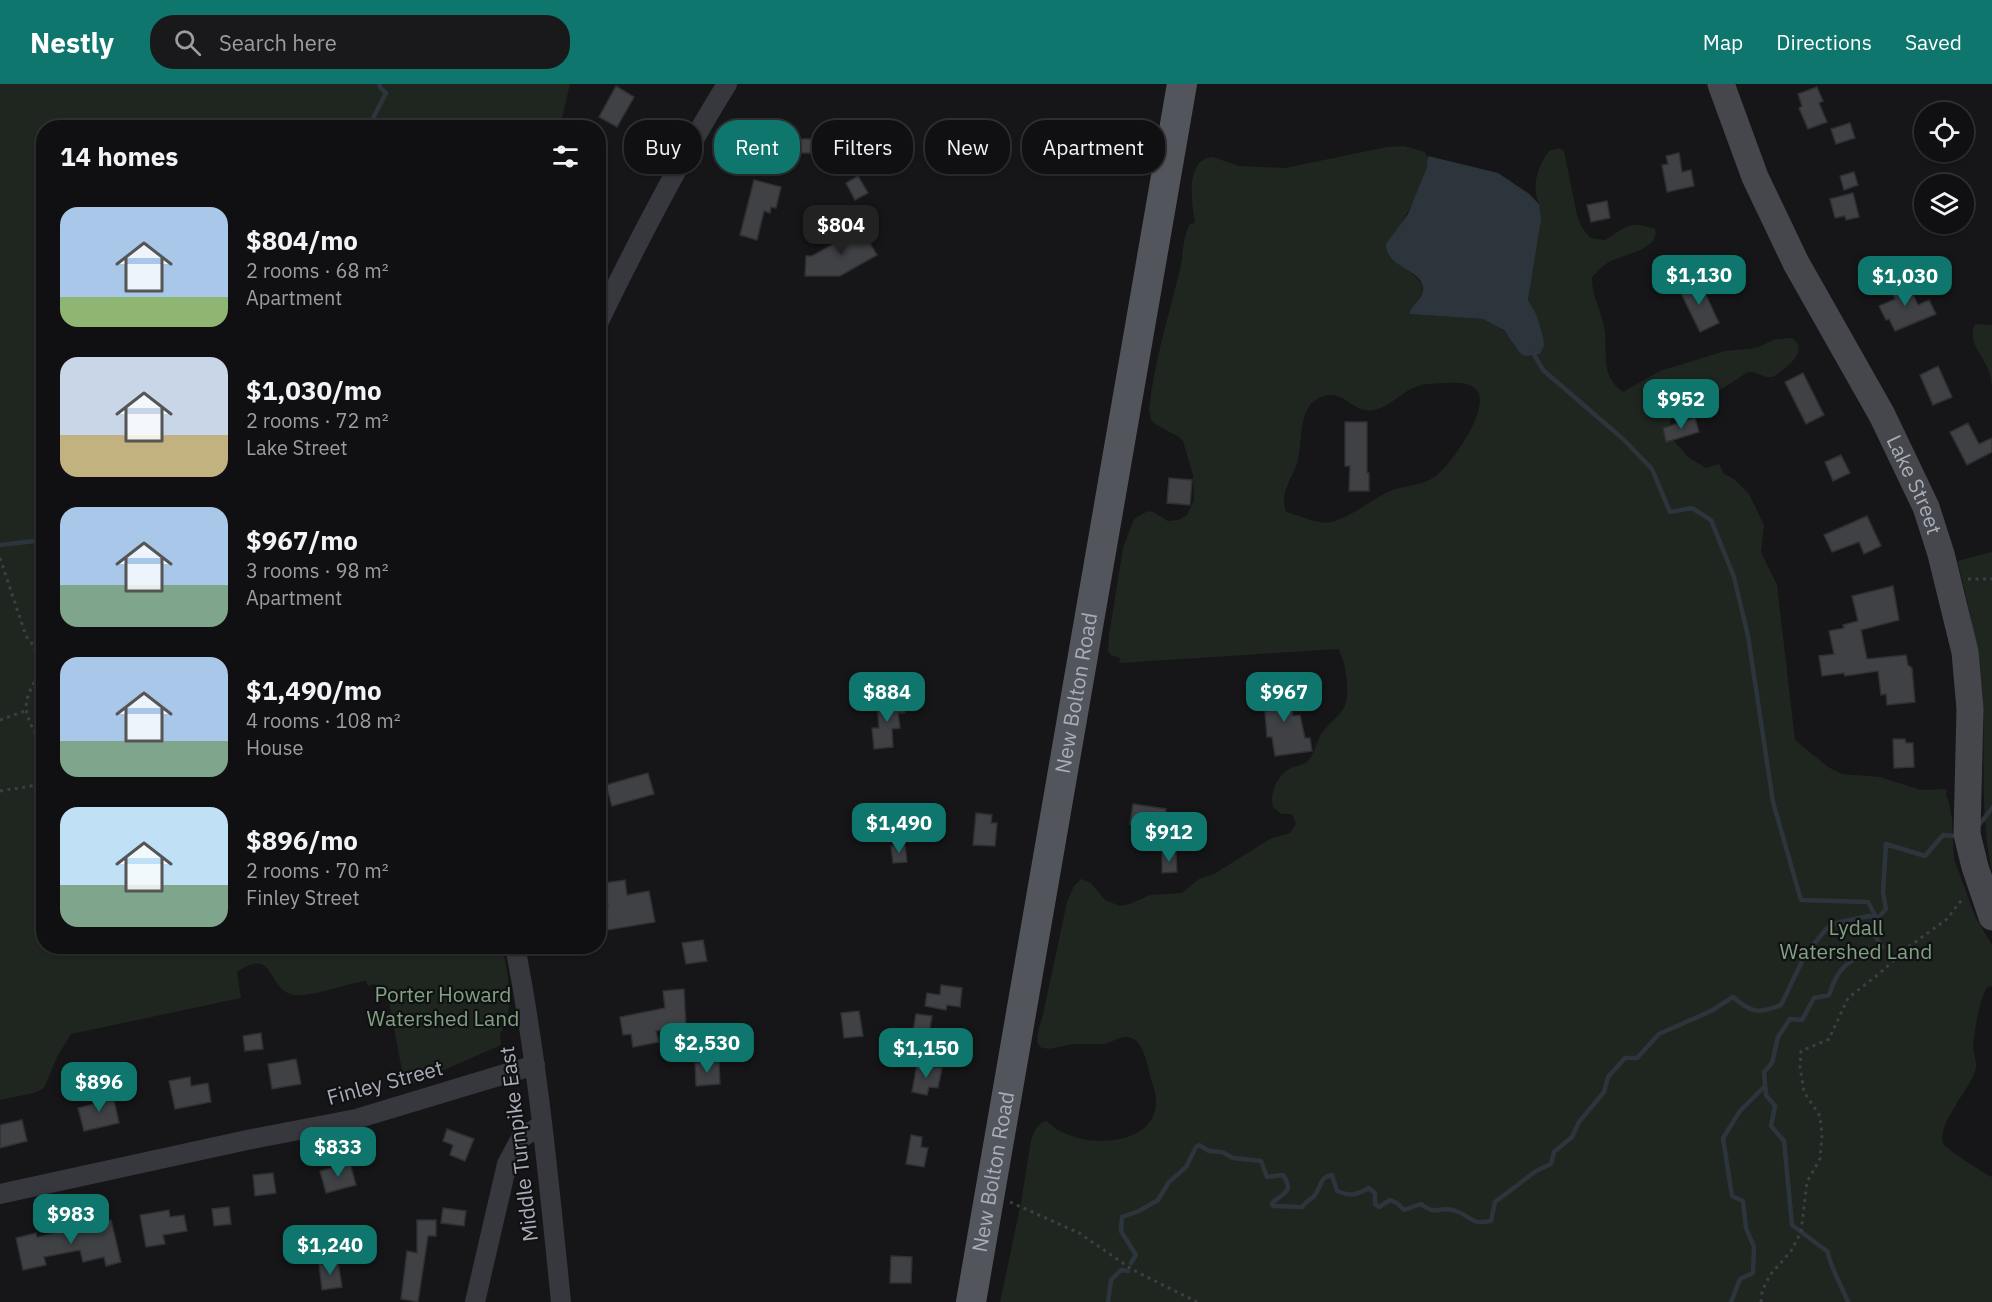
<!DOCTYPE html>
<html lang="en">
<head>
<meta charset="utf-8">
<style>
  :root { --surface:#101012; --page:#19191b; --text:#f1f3f6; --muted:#9c9d9f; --line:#303032; --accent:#0f766e }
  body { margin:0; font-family:"IBM Plex Sans",sans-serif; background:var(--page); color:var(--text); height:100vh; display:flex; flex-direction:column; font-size:22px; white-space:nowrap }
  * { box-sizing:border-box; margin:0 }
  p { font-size:20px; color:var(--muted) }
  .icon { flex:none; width:33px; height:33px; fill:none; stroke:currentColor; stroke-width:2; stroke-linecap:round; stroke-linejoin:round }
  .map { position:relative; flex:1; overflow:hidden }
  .details { position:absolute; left:36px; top:36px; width:570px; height:834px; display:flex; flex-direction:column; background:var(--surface); border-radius:24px; box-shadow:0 2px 4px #0004,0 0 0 2px var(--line) }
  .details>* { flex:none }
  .banner { position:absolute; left:624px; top:36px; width:570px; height:54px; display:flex; gap:12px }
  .fabs { position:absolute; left:1914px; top:18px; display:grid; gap:12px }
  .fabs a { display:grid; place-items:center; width:60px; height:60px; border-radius:50%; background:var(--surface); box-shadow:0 2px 4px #0004,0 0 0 2px var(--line); font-size:30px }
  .price { position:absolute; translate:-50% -51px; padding:0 14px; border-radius:12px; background:var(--accent); color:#fff; font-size:20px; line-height:39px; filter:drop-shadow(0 2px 3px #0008) }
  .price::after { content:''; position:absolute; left:50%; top:36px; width:18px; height:14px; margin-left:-9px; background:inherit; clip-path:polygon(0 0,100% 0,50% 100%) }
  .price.selected { background:#222; color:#fff }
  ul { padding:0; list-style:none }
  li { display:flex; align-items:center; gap:18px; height:150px; padding:0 24px }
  li span { display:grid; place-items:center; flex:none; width:168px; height:120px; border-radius:18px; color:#555 }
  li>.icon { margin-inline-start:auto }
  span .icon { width:72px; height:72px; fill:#fffc; stroke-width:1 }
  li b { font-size:26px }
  h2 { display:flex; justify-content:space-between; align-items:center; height:72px; padding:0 24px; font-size:26px }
  .tag { padding:0 21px; border-radius:24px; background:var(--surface); box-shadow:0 2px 4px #0004,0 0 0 2px var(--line); font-size:21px; line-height:54px }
  .tag.selected { background:var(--accent); color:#fff }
  header { display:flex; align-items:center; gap:36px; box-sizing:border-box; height:84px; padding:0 30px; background:var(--accent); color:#fff }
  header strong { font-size:28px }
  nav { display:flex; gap:33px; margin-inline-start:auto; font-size:21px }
  .search { width:420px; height:54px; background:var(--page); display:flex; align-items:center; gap:15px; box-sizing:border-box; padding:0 21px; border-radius:24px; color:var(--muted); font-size:22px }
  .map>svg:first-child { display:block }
  .green { fill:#1e261f; fill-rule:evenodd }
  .water { fill:#2c353c }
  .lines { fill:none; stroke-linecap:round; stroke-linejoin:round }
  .stream { stroke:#2c353c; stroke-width:4.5 }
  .building { fill:#404145; stroke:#303034; stroke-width:1.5 }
  .path { stroke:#3d3f44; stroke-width:3; stroke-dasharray:3 4.5; stroke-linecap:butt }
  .street { stroke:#37383d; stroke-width:20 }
  .secondary { stroke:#45474d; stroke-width:27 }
  .primary { stroke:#53555c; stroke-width:30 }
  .labels { text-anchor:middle; stroke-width:4.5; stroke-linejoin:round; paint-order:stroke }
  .street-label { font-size:21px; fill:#a8adb8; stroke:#111113 }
  .park-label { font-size:21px; fill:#7fa381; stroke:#111113 }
</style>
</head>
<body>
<header>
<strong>Nestly</strong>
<div class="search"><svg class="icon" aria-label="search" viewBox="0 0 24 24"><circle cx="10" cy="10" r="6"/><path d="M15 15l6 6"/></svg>Search here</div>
<nav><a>Map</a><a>Directions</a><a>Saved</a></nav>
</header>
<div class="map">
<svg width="1992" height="1218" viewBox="0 0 1992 1218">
  <rect width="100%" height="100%" fill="#161618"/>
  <!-- green -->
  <path class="green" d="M0 0H570L560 43 44 44V862L502 863C508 886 516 930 500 949L501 961 405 1003 388 912 374 900 368 902 366 897C348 899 308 914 294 911 266 906 276 861 237 888L241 914 71 950 58 971 44 1004 34 1009 0 1016Z
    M1404 62 1425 68 1429 78 1412 121 1396 148 1388 170C1396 180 1428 195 1422 209 1419 218 1411 221 1409 230L1483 235 1499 242 1511 254 1543 252 1535 230 1528 216 1539 120C1531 102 1538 82 1549 67L1559 64 1564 67 1577 131 1581 142 1590 154 1605 156C1626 143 1629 136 1655 145 1660 166 1624 170 1611 177 1603 181 1598 187 1592 193 1592 213 1599 221 1603 238 1610 263 1597 290 1623 308L1660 287 1725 267 1756 264 1776 255 1792 254C1811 267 1785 285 1773 293 1763 294 1757 287 1748 288L1717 308 1693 319 1674 330 1670 336V352L1688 373 1706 384 1719 380 1724 390 1734 395 1749 410 1764 441 1761 468 1777 501 1795 656 1828 683 1842 690 1880 693 1921 706 1947 705 1946 712 1949 718 1952 735 1954 775 1975 832 1992 861V902L1987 903C1979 917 1975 945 1973 961 1973 968 1977 977 1976 984 1972 1003 1937 1039 1943 1059 1945 1065 1984 1089 1992 1093V1218H1000L1021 1119 1031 1056 1035 1046 1042 1038 1047 1037C1052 1041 1056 1046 1062 1048 1101 1068 1174 1056 1152 998 1147 984 1145 953 1126 953 1118 953 1111 959 1103 960 1091 961 1079 959 1067 961 1057 963 1050 967 1040 963L1037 958 1038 948 1044 926 1067 818 1074 802 1081 795 1091 799 1105 816 1120 822 1130 820 1150 811 1182 809 1199 795 1214 790 1270 755 1290 749 1296 740 1292 730H1281L1273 723C1269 709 1278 690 1291 684 1296 682 1304 681 1308 677 1314 670 1316 660 1320 652 1326 641 1338 634 1344 624 1351 611 1346 577 1338 565L1119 579 1120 574 1111 571 1108 567 1109 551 1123 464 1133 438 1135 434 1148 427 1153 428 1168 437 1178 436 1187 431 1194 416 1193 391 1183 357 1179 353 1155 340 1151 336 1149 326C1154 277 1169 232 1180 185 1184 169 1182 154 1190 140L1195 139C1192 120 1184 75 1213 73L1239 82 1285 84 1387 63ZM1427 300C1440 300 1462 296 1473 303 1497 317 1451 381 1436 392 1421 403 1403 401 1388 408 1372 416 1347 435 1331 438 1317 441 1300 431 1286 428 1279 407 1293 395 1298 376 1303 356 1297 319 1324 312 1345 306 1353 330 1374 326 1394 322 1405 302 1427 300Z
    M1975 240 1992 241V304C1991 298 1991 291 1988 285 1982 270 1967 258 1975 240Z
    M1992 468V788C1980 733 1985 678 1983 622 1980 573 1970 525 1957 477Z"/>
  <!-- water -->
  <path class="water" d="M1428 72 1498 89 1528 109 1539 120 1541 135 1528 216 1536 230 1543 252 1544 262 1540 270 1525 272 1520 269 1504 246 1483 235 1409 230C1411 221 1422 216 1423 206 1425 186 1384 183 1386 160L1408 130 1427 83Z"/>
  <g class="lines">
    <!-- stream -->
    <path class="stream" d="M368 44 386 9 380 3 379 0
      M1532 267 1543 286 1623 355 1652 385 1670 428 1692 424 1711 436 1734 493 1748 552 1773 718 1801 816 1868 818 1877 835
      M0 461 44 456
      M1979 741 1992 724
      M1131 1179 1136 1171 1121 1147 1122 1133 1139 1127 1158 1116 1169 1098 1186 1083 1196 1063 1199 1061 1209 1067 1222 1068 1233 1074 1261 1077 1267 1093 1283 1091C1295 1109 1282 1109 1272 1119L1273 1122 1302 1123C1306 1118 1309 1116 1313 1113 1322 1105 1318 1093 1332 1091L1337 1107C1351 1113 1356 1111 1369 1104L1375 1109V1120L1379 1123 1390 1116 1397 1119 1404 1126 1421 1120C1438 1133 1439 1121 1456 1127 1473 1133 1470 1141 1491 1137L1495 1118 1536 1087 1551 1080 1554 1068 1572 1053 1579 1038 1604 1008 1608 993 1625 974H1637L1659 950 1711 927 1733 913C1751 929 1759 930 1781 921L1805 871 1827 844 1836 839 1869 832 1877 835
      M1108 1218 1111 1196 1121 1186 1128 1187
      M1731 1218 1740 1195 1753 1189 1754 1163 1746 1144 1743 1117 1732 1112 1723 1054 1740 1027 1764 1003
      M1848 1218C1844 1208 1827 1175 1828 1168L1792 1141 1784 1057 1771 1042 1775 1022 1766 1011 1764 988 1772 979 1778 953 1790 935 1802 936 1814 914 1829 911C1839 878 1853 875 1882 863L1873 848 1877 835 1886 825 1883 809 1886 760 1925 772 1943 751 1956 752"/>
  </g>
  <!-- building -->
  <path class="building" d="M616 2 634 13 617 43 599 33Z
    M1817 3 1823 17 1819 19 1827 38 1808 45 1799 24 1802 22 1798 10Z
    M1850 39 1855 54 1836 60 1831 45Z
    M779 55H827V73H813V69H779Z
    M1679 69 1682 88 1691 86 1694 102 1667 108 1662 81 1668 80 1666 72Z
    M1854 88 1858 101 1844 106 1840 92Z
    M858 92 868 109 855 116 846 99Z
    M754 96 781 103 776 124 771 123 770 129 764 127 757 156 740 151Z
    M1853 109 1859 133 1846 136 1845 132 1835 134 1830 115Z
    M1607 117 1610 134 1591 138 1587 121Z
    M861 144 877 171 840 192H805L806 172H812Z
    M1906 195 1918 221 1929 216 1936 230 1895 247 1889 235 1886 236 1879 222 1895 215 1890 202Z
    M1699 196 1719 239 1700 248 1679 205Z
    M1938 282 1952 313 1933 321 1920 291Z
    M1803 289 1824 331 1806 340 1785 298Z
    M1695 334 1699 348 1666 358 1663 344Z
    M1345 338H1367V389H1369V407H1349L1350 382H1345Z
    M1968 339 1979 360 1992 354V368L1967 381 1950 348Z
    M1841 371 1850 389 1833 397 1825 378Z
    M1169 394 1192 396 1190 421 1167 419Z
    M1867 432 1881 462 1864 470 1859 458 1832 468 1824 451Z
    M1893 502 1899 536 1861 546 1867 575 1906 571 1908 581 1912 584 1915 618 1887 621 1886 610 1881 611 1878 587 1845 592 1844 589 1822 592 1819 572 1834 570 1829 547 1844 544 1843 541 1858 537 1852 512Z
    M1289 602 1293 632 1300 631 1305 654H1310L1312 667 1275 672 1272 653H1267L1263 605Z
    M904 615 905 629H898L900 644 892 645 893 663 874 665 872 644H879L877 618Z
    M1893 655H1905L1906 659H1913L1914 683 1894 684Z
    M648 689 654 710 612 722 606 701Z
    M1133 720 1166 725 1163 745 1130 740Z
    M976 729 992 731 991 739H997L995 762 973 761Z
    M905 761 907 778 893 779 891 762Z
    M1162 769H1176L1177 788 1162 789Z
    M625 796 627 811 649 807 655 838 608 846 604 822H608L604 799Z
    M703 856 707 877 686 880 682 859Z
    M941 901 962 904 960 923 947 921 946 926 925 922 927 909 940 911Z
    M684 905 686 944 656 947 659 958 633 963 631 950 623 951 620 933 665 924 663 907Z
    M859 927 863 952 844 954 841 929Z
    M916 930 932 932 928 955 912 953Z
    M261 949 263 965 245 967 243 952Z
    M296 975 301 1000 272 1005 268 980Z
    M719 978 720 1000 696 1002 695 979Z
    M917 980 942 984 938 1004 929 1003 927 1011 912 1008Z
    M190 993 191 1002 208 999 211 1018 175 1025 169 997Z
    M107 1007 110 1017 114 1016 119 1039 84 1047 78 1024 94 1020 92 1010Z
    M22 1036 27 1057 0 1064V1041Z
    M447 1045 474 1055 465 1077 450 1071 453 1061 443 1057Z
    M911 1051 922 1053 921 1063 928 1064 924 1083 906 1080Z
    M350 1079 356 1101 326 1109 320 1087Z
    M273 1089 276 1109 255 1112 253 1091Z
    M229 1123 231 1140 214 1142 212 1125Z
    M443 1124 466 1127 464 1142 441 1139Z
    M169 1126 170 1133 184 1131 187 1147 163 1151 165 1160 146 1163 140 1131Z
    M111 1136 121 1178 106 1182 104 1173 83 1178 80 1166 44 1173 46 1181 23 1186 16 1154 36 1149 37 1153Z
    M417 1136H436V1152H428L418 1218 401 1215 407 1167 417 1169Z
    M891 1172 912 1173 911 1199H890Z
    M338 1178 342 1203 322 1206 319 1180Z"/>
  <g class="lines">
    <!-- path -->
    <path class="path" d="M0 474 26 552 33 561 43 584C18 623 23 627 44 665
      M1968 495H1992
      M0 636 25 627
      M0 707 44 700
      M1010 1118 1079 1149 1133 1186 1197 1218
      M1761 1218 1762 1207 1770 1191 1791 1167 1801 1148 1807 1098 1820 1075 1822 1052 1820 1032 1804 1008 1800 983 1801 967 1829 955 1848 914 1880 889 1907 864 1947 835 1959 819 1965 814"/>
    <!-- street -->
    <path class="street" d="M598 239C638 157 679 77 727 0
      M515 862C538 980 549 1099 561 1218
      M0 1110 247 1056 356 1035 535 981
      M475 1218 507 1080 521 1054 542 1041"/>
    <!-- secondary -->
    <path class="secondary" id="s1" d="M1721 0 1755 93 1796 179 1882 331 1926 423 1941 470 1965 568 1970 625 1967 750 1975 783 1992 833"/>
    <!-- primary -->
    <path class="primary" id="s2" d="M971 1218 1182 0"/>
  </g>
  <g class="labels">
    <!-- street labels -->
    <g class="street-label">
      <text dy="7" stroke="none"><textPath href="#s1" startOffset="446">Lake Street</textPath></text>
      <text dy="7" stroke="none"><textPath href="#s2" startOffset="618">New Bolton Road</textPath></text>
      <text transform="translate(385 999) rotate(-15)" y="7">Finley Street</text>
      <text transform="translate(519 1060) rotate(-97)" y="7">Middle Turnpike East</text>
      <text dy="7" stroke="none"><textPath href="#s2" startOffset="132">New Bolton Road</textPath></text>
    </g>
    <!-- park labels -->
    <g class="park-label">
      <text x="1856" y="851">Lydall<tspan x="1856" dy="24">Watershed Land</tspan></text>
      <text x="443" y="918">Porter Howard<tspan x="443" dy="24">Watershed Land</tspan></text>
    </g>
  </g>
</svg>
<div class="fabs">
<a><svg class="icon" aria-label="locate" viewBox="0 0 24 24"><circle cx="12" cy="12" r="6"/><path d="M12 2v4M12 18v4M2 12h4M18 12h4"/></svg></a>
<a><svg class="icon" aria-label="layers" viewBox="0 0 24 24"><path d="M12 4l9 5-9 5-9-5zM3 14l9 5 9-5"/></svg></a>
</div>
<b class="price selected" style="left:841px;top:172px">$804</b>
<b class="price" style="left:1699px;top:222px">$1,130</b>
<b class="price" style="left:1905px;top:223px">$1,030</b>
<b class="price" style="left:1681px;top:346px">$952</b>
<b class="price" style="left:887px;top:639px">$884</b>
<b class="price" style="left:1284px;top:639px">$967</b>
<b class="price" style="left:899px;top:770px">$1,490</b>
<b class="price" style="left:1169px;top:779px">$912</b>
<b class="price" style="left:707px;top:990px">$2,530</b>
<b class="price" style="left:926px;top:995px">$1,150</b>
<b class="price" style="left:99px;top:1029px">$896</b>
<b class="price" style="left:338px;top:1094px">$833</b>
<b class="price" style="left:71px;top:1161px">$983</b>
<b class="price" style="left:330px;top:1192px">$1,240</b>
<div class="banner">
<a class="tag">Buy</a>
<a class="tag selected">Rent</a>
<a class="tag">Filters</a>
<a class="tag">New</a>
<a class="tag">Apartment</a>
</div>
<section class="details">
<h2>14 homes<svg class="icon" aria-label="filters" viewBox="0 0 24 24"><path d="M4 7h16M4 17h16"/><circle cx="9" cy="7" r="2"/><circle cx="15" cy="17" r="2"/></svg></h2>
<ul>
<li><span style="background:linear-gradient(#a9c7e8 75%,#8fb573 0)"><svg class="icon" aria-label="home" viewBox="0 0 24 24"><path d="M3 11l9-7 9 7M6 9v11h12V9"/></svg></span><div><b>$804/mo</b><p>2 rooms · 68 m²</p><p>Apartment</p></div></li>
<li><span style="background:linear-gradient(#c9d6e8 65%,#c2b280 0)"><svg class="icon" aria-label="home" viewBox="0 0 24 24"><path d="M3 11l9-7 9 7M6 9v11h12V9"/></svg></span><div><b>$1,030/mo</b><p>2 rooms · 72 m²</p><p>Lake Street</p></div></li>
<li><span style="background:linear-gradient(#a9c7e8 65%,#7fa58c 0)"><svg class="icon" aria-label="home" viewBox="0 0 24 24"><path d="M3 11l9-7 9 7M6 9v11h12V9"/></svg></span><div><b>$967/mo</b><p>3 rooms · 98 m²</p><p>Apartment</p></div></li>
<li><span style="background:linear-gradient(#a9c7e8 70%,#7fa58c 0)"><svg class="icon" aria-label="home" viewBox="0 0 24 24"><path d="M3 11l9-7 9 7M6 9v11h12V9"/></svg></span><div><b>$1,490/mo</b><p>4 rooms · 108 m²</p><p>House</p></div></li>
<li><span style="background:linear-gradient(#bfe0f5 65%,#7fa58c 0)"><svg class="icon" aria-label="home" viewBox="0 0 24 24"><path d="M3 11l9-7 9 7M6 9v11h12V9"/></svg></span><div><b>$896/mo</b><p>2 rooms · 70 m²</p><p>Finley Street</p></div></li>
</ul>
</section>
</div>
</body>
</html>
